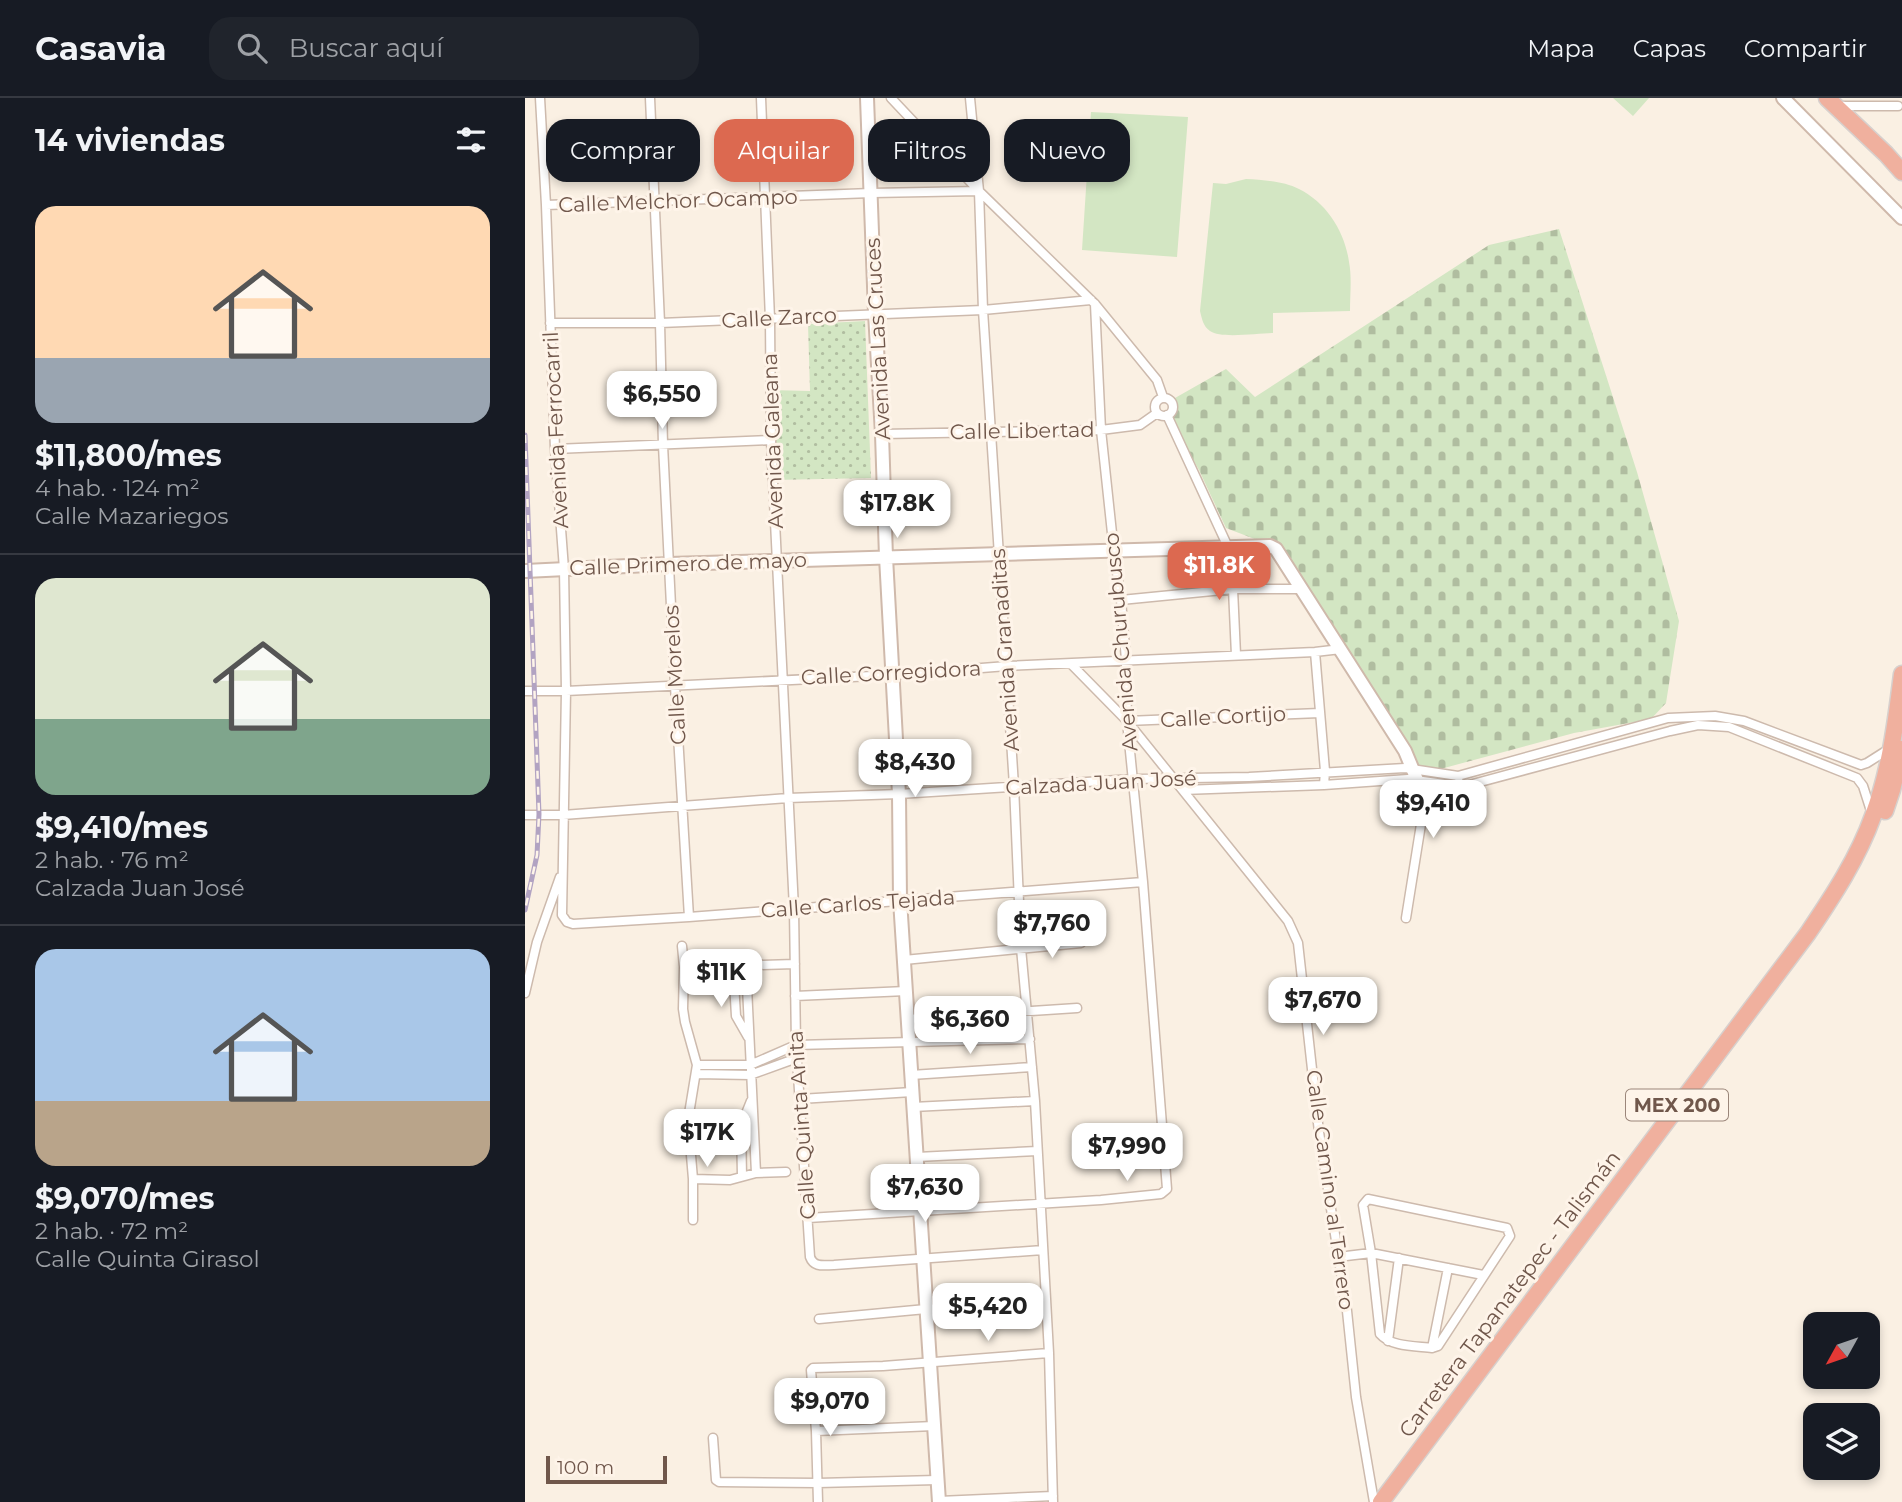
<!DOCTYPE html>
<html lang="es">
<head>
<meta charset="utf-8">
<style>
  :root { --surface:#171b24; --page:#20242c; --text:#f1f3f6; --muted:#9ea1a6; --line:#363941; --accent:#dc6950 }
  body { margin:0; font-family:Montserrat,sans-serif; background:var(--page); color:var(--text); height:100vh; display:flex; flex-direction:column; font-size:26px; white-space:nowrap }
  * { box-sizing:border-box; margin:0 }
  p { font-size:23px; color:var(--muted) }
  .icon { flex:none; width:38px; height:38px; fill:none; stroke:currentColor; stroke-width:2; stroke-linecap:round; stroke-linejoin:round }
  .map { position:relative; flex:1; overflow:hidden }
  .details { display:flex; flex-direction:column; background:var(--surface); width:525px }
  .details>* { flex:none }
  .guide { position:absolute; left:21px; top:21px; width:665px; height:63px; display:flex; gap:14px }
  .needle { width:46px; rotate:230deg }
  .controls { position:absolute; left:1278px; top:1214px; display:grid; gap:14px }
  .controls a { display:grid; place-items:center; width:77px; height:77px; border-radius:14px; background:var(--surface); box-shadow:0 4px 10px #0003; font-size:35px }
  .scale { position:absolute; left:21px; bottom:18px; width:121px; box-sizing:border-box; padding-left:7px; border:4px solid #70574b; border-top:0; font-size:19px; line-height:24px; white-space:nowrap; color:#70574b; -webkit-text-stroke:5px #fef4e9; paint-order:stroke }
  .price { position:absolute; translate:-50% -60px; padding:0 16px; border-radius:14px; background:#fff; color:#222; font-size:23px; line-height:46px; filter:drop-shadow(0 2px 4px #0008) }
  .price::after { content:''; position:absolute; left:50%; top:42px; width:21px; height:16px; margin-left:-10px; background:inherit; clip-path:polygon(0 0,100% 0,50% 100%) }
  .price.on { background:var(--accent); color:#fff }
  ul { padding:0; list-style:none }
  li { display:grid; align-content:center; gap:14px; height:371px; padding:0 35px }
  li+li { border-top:2px solid var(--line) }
  li span { display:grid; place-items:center; height:217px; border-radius:21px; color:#555 }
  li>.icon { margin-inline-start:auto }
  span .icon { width:126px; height:126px; fill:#fffc; stroke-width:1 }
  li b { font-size:30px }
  h2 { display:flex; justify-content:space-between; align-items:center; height:84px; padding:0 35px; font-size:30px }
  .pill { padding:0 24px; border-radius:21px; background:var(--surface); box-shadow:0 4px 10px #0003; font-size:24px; line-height:63px }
  .pill.on { background:var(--accent); color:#fff }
  header { display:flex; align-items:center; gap:42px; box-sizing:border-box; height:98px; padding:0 35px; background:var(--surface); border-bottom:2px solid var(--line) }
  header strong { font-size:33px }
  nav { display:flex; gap:38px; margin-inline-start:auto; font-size:24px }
  .search { width:490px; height:63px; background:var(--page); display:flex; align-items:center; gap:18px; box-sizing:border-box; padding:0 24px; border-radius:21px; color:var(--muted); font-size:26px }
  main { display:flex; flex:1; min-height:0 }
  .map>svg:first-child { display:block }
  .green { fill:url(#green-dots) }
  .cemetery { fill:url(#cemetery-stones) }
  .pitch { fill:#d3e6c3 }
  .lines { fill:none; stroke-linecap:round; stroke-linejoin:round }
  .street-casing { stroke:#cdbaad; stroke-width:11 }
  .secondary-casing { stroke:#cfb9ab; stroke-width:16 }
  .highway-casing { stroke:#d7d0cd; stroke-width:19 }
  .street { stroke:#fff; stroke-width:8 }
  .secondary { stroke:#fff; stroke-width:12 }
  .highway { stroke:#f0b09e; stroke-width:16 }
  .rail-casing { stroke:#b2a3c2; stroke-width:5 }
  .rail { stroke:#fef4e9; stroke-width:2.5; stroke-dasharray:8; stroke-linecap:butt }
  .labels { text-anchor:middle; stroke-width:6; stroke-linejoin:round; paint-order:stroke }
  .shield { fill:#fef4e9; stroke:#9b867a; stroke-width:2 }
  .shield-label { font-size:19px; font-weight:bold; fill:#70574b }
  .street-label { font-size:21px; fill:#70574b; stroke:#fef4e9 }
</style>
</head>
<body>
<header>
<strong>Casavia</strong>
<div class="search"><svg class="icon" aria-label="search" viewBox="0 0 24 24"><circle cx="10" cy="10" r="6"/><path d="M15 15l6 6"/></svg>Buscar aquí</div>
<nav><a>Mapa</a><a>Capas</a><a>Compartir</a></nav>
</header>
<main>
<section class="details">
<h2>14 viviendas<svg class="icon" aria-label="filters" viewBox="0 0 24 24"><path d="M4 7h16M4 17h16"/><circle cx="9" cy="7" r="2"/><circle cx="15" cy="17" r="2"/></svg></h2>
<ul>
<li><span style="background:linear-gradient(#ffd9b3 70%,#9aa5b1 0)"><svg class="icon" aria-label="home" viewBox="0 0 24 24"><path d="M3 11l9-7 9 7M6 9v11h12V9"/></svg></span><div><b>$11,800/mes</b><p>4 hab. · 124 m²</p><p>Calle Mazariegos</p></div></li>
<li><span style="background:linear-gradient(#dfe7d0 65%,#7fa58c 0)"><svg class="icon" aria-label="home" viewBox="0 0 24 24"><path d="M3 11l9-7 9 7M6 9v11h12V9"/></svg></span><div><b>$9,410/mes</b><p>2 hab. · 76 m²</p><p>Calzada Juan José</p></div></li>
<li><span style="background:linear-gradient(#a9c7e8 70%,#b9a48a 0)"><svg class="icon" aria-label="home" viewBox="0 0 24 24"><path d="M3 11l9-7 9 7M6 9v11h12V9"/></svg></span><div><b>$9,070/mes</b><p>2 hab. · 72 m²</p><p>Calle Quinta Girasol</p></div></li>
</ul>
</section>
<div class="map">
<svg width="1377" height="1404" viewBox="0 0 1377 1404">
  <defs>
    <pattern id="green-dots" width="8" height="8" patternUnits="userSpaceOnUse" patternTransform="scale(1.75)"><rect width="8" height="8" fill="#d3e6c3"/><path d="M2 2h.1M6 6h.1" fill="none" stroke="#b0bda0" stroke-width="1.8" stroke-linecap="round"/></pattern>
    <pattern id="cemetery-stones" width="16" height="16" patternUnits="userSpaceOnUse" patternTransform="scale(1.75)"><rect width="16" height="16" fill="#d3e6c3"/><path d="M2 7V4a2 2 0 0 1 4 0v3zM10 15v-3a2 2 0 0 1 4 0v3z" fill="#b0bda0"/></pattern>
  </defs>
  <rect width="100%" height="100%" fill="#faf0e3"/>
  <!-- green -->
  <path class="green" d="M340 223 346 380 249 382 244 292 285 293 283 226Z"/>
  <!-- cemetery -->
  <path class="cemetery" d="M1034 131 1112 374 1154 523 1141 605 1126 621 1049 635 908 673 880 663 740 445 701 430 674 372 646 322 650 300 701 271 730 299 964 147Z"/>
  <!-- pitch -->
  <path class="pitch" d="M1088 0H1124L1108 18Z
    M566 14 663 19 652 159 557 152Z
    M721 81C738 82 759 83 774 91 802 105 820 134 824 164 827 179 825 197 825 213L748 215V235C733 235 696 241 685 233 678 228 677 221 675 213L688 85 701 86Z"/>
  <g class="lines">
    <defs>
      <path id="street" d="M15 0 21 107 30 351 39 471 41 593 37 817 42 824 48 826 164 819 618 784
        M125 0 135 225 138 347 150 588 164 819
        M236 0 245 221 246 342 269 811 271 947 285 1159C289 1170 299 1167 309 1167L518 1152
        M366 0 454 93 570 206 632 282 638 299
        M445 0 454 93 458 212 489 688 496 850 510 1003 524 1255 528 1404
        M1313 8H1373
        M21 107 347 95 454 93
        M25 225H135L458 212 566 202
        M630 309a9 9 0 1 1 18 0a9 9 0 1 1-18 0Z
        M642 317 703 449 708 491 711 557
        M357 336 576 332 615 327 632 315
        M30 351 246 342
        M596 502 708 491H777
        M790 554 800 673 799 687
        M546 566 602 623 763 823 773 845 794 1034 822 1213 831 1299 849 1404
        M0 593H41L367 577 482 568 790 554 816 551
        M602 623 795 615
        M892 682 897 720
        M658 692 799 687 883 681 934 688 944 687 1145 633 1173 627 1204 629 1332 680 1338 688 1347 716
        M0 717H38L263 700 374 696 608 681 724 679 880 670 933 678 1143 620 1190 618 1219 623 1336 667 1342 665 1364 651
        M881 820 897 720 934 688V684
        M157 848 159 869 158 911 160 924 172 967 163 1022 168 1081V1122
        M379 862 556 845
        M208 868 211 918 223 939
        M221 868 231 1075
        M159 869 270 866
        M0 895 12 844 35 779
        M270 898 381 893
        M383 921 552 910
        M172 967H225L271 947 505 941
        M172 976 225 977 272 960
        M386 977 507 969
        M275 1001 387 994
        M388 1009 510 1003
        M392 1059 512 1053
        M217 1078 216 1028 226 1003
        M168 1081 205 1082 231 1075 261 1074
        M283 1120 576 1102 636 1096 642 1091 618 784 602 623 601 562 596 502 589 454 576 332 570 206
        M813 1159 846 1155 855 1236C866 1249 891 1248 907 1250L913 1248 985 1138 982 1130 843 1101 838 1107 846 1155 958 1177
        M294 1221 401 1211 483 1207
        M863 1243 874 1160
        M907 1250 923 1170
        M291 1333 409 1328
        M188 1340 191 1382 194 1384 293 1385 412 1382
        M414 1403 528 1398
        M293 1404 291 1333 286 1272 288 1270 358 1268 524 1255"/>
      <path id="secondary" d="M342 0 350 215 357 336 361 459 374 696 375 802 414 1404
        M1258 0 1377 120
        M0 473 144 466 745 448 751 451 880 653 892 682"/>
      <path id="highway" d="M1302 0 1361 56 1377 74
        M1360 713 1367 692 1377 651
        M856 1404 1283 835C1308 798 1333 760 1348 718 1365 672 1371 624 1377 576"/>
    </defs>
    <!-- street casing -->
    <use href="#street" class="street-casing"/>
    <!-- secondary casing -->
    <use href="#secondary" class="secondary-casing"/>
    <!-- highway casing -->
    <use href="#highway" class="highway-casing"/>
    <!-- street -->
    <use href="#street" class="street"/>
    <!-- secondary -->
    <use href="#secondary" class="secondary"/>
    <!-- highway -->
    <use href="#highway" class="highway"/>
    <defs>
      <path id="rail" d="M0 337 14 716 12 757 0 812"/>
    </defs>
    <!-- rail casing -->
    <use href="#rail" class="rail-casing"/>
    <!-- rail -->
    <use href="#rail" class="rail"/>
  </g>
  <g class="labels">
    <!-- shield labels -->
    <rect class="shield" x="1101" y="991.5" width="102" height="31" rx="5"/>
    <g class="shield-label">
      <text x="1152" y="1014">MEX 200</text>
    </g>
    <!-- street labels -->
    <g class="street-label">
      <text transform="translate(153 103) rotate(-2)" y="7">Calle Melchor Ocampo</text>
      <text transform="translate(254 220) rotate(-3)" y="7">Calle Zarco</text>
      <text transform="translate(353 241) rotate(-93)" y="7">Avenida Las Cruces</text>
      <text transform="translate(31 332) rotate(-93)" y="7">Avenida Ferrocarril</text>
      <text transform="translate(497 333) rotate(-1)" y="7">Calle Libertad</text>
      <text transform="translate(248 343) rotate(-92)" y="7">Avenida Galeana</text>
      <text transform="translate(163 466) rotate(-2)" y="7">Calle Primero de mayo</text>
      <text transform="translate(596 544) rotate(-95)" y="7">Avenida Churubusco</text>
      <text transform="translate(480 552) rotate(-94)" y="7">Avenida Granaditas</text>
      <text transform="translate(366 575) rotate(-3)" y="7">Calle Corregidora</text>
      <text transform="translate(150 577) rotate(-93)" y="7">Calle Morelos</text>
      <text transform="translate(698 619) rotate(-3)" y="7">Calle Cortijo</text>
      <text transform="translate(576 685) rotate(-3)" y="7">Calzada Juan José</text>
      <text transform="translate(333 806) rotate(-4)" y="7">Calle Carlos Tejada</text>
      <text transform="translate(277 1027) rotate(-94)" y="7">Calle Quinta Anita</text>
      <text transform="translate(805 1092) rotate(82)" y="7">Calle Camino al Terrero</text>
      <text transform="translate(985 1196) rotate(-53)" y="7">Carretera Tapanatepec - Talismán</text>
    </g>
  </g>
</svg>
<div class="controls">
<a><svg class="needle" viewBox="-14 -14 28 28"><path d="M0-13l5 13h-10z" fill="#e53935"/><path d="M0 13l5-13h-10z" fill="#9ea1a6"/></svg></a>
<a><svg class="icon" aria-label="layers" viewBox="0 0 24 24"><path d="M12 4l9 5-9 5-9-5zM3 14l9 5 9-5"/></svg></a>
</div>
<div class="scale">100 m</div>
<b class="price" style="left:137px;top:333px">$6,550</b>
<b class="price" style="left:372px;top:442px">$17.8K</b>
<b class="price on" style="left:694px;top:504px">$11.8K</b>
<b class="price" style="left:390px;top:701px">$8,430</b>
<b class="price" style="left:908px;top:742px">$9,410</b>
<b class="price" style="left:527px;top:862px">$7,760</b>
<b class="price" style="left:196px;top:911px">$11K</b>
<b class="price" style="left:798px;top:939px">$7,670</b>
<b class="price" style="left:445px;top:958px">$6,360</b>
<b class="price" style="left:182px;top:1071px">$17K</b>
<b class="price" style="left:602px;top:1085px">$7,990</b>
<b class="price" style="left:400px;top:1126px">$7,630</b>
<b class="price" style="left:463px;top:1245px">$5,420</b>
<b class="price" style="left:305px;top:1340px">$9,070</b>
<div class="guide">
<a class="pill">Comprar</a>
<a class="pill on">Alquilar</a>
<a class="pill">Filtros</a>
<a class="pill">Nuevo</a>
</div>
</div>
</main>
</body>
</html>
